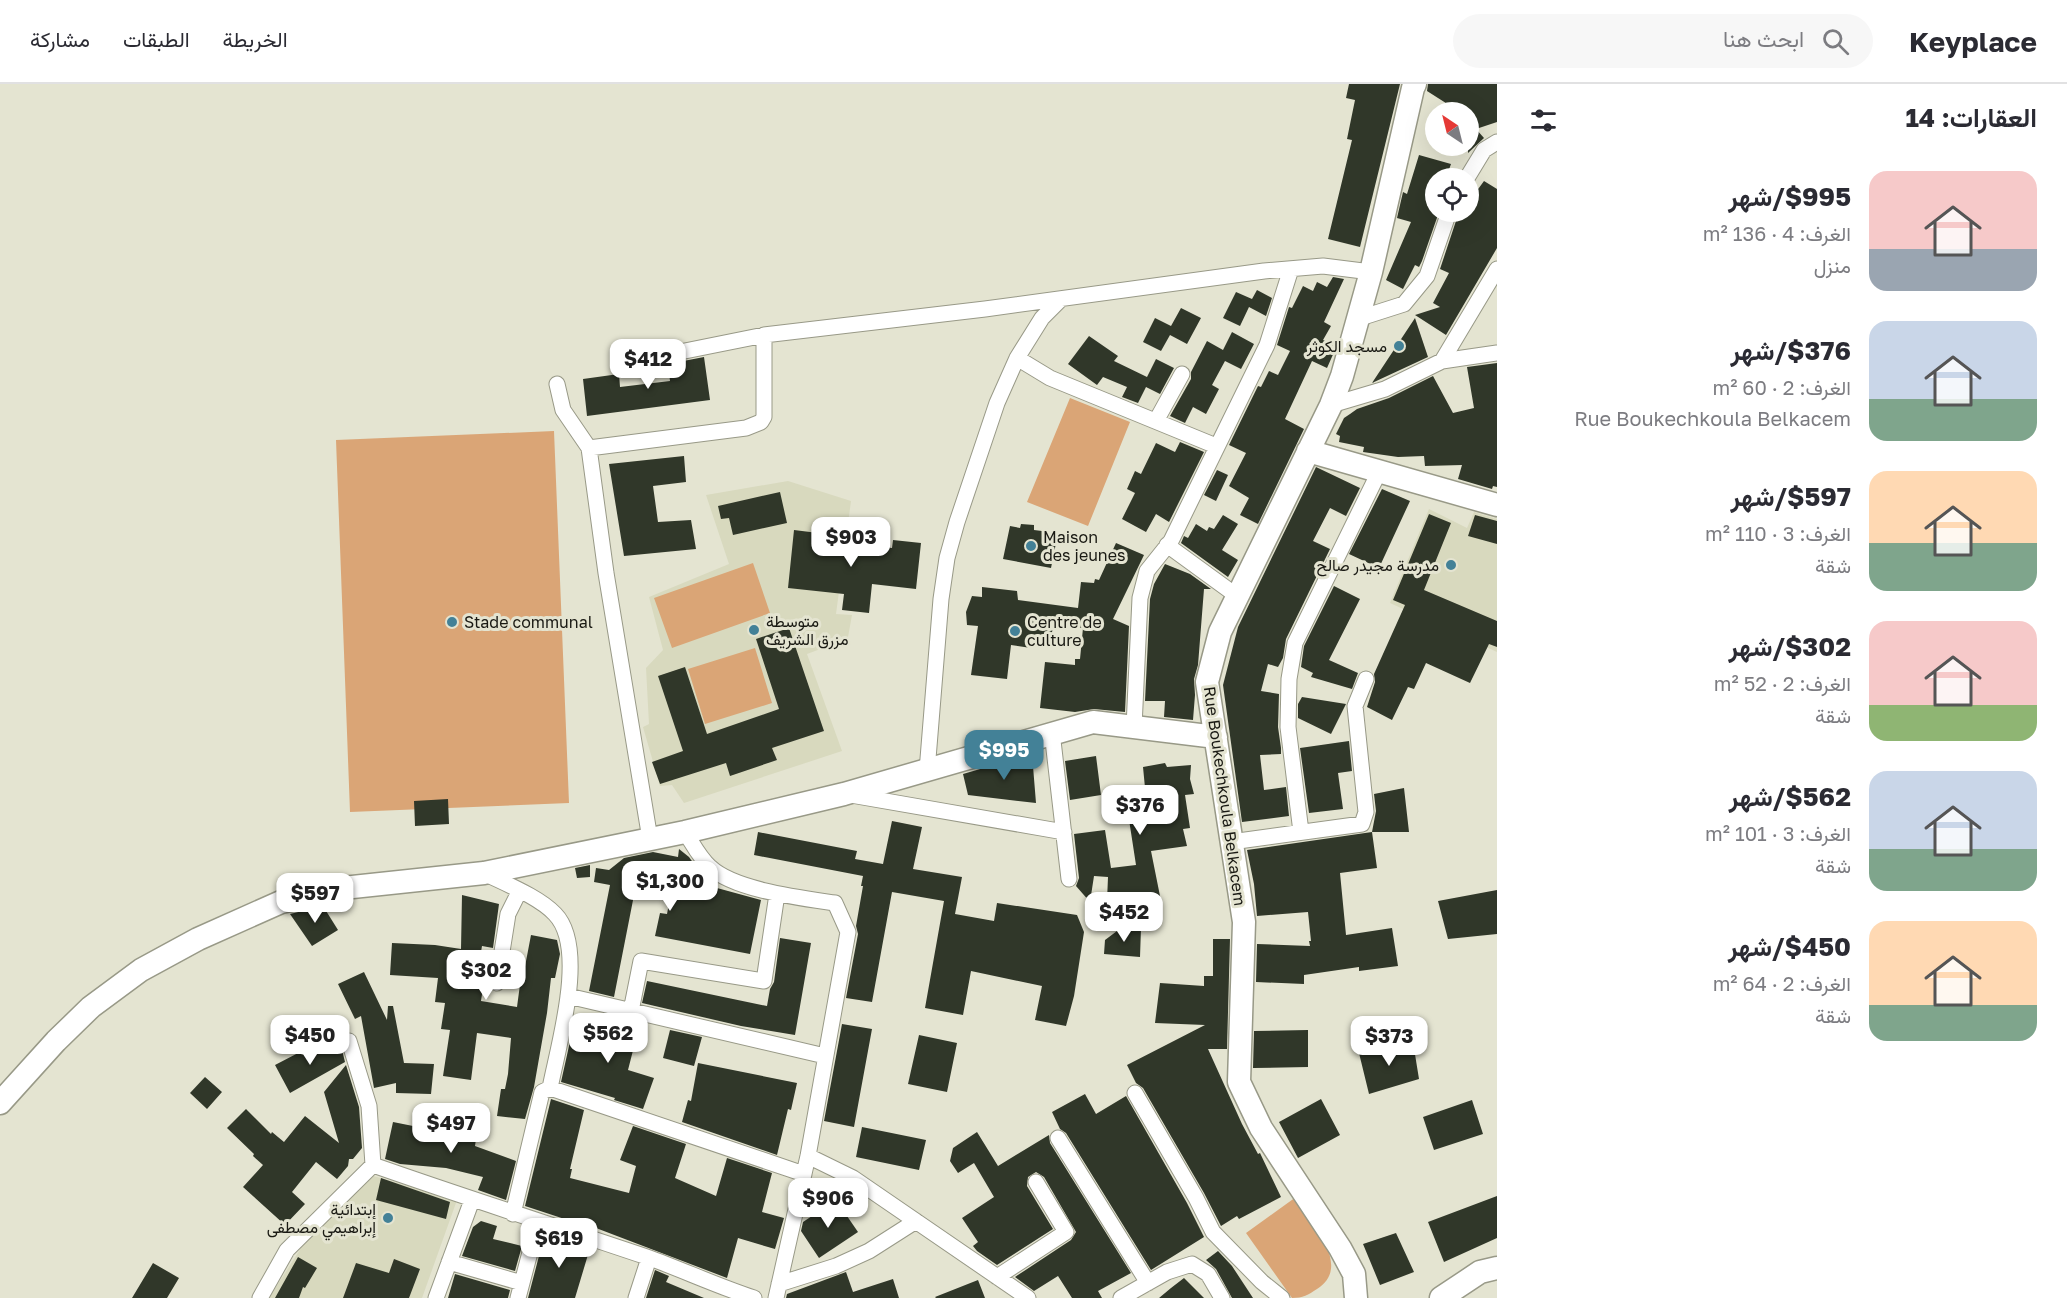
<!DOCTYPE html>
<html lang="ar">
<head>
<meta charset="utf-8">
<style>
  :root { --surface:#fff; --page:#f7f7f7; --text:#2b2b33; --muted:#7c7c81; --line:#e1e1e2; --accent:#438197 }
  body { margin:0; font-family:"Golos Text",Vazirmatn,sans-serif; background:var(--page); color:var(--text); direction:rtl; height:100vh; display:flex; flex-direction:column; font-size:22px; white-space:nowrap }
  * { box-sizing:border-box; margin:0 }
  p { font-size:20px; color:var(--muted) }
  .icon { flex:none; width:33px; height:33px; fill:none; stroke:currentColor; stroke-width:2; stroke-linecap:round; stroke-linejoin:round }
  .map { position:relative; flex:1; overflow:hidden; direction:ltr }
  .panel { display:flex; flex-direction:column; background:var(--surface); width:570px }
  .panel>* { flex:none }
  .needle { width:39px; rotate:325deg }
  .fabs { position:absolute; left:1425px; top:18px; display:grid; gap:12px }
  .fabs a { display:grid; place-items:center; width:54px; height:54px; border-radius:50%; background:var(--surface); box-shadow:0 6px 24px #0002; font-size:30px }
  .price { position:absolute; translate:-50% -51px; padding:0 14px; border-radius:12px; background:#fff; color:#222; font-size:20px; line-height:39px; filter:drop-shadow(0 2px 3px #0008) }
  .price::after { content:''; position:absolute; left:50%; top:36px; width:18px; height:14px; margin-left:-9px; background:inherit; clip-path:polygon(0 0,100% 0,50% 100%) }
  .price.active { background:var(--accent); color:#fff }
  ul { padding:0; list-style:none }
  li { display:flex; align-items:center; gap:18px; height:150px; padding:0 30px }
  li span { display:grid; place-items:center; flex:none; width:168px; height:120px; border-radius:18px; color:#555 }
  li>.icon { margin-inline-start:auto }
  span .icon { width:72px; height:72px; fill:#fffc; stroke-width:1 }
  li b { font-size:26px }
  h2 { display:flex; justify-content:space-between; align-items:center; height:72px; padding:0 30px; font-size:26px }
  header { display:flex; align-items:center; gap:36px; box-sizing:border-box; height:84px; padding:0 30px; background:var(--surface); border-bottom:2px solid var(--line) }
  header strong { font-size:28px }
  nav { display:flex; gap:33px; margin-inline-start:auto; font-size:21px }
  .search { width:420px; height:54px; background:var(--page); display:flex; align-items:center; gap:15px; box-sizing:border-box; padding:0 21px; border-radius:33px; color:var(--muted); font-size:22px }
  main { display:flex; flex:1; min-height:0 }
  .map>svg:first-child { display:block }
  .built { fill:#d8d9be }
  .green { fill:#daa576 }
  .building { fill:#303729 }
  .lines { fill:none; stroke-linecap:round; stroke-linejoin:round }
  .street-casing { stroke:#989987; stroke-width:17 }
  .secondary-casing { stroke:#989987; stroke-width:25 }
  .street { stroke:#fff; stroke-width:15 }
  .secondary { stroke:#fff; stroke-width:22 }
  .poi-dot { fill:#438197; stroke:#e4e4d1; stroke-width:2 }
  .labels { text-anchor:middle; stroke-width:6; stroke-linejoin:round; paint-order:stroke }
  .poi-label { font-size:16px; fill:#191913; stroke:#e4e4d1; text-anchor:start }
  .street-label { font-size:16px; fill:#191913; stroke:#e4e4d1 }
</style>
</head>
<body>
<header>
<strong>Keyplace</strong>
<div class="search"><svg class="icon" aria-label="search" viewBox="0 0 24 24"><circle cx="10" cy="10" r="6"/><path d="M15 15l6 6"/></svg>ابحث هنا</div>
<nav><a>الخريطة</a><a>الطبقات</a><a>مشاركة</a></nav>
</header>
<main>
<section class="panel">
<h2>العقارات: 14<svg class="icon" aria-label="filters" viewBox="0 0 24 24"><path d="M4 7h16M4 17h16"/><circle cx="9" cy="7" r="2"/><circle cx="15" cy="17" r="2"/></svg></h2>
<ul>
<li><span style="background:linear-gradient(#f6c9c9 65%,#9aa5b1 0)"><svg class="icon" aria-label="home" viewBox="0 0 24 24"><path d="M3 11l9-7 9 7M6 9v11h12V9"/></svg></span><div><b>$995/شهر</b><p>الغرف: 4 · 136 m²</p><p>منزل</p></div></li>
<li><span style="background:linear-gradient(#c9d6e8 65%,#7fa58c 0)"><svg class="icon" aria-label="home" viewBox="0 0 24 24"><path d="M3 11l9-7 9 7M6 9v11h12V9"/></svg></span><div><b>$376/شهر</b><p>الغرف: 2 · 60 m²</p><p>Rue Boukechkoula Belkacem</p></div></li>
<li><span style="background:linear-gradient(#ffd9b3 60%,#7fa58c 0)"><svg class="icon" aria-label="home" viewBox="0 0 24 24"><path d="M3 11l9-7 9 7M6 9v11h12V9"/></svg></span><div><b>$597/شهر</b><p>الغرف: 3 · 110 m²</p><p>شقة</p></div></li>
<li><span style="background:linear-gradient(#f6c9c9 70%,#8fb573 0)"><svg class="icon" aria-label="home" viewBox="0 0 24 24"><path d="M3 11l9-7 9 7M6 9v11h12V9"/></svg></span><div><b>$302/شهر</b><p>الغرف: 2 · 52 m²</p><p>شقة</p></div></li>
<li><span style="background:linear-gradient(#c9d6e8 65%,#7fa58c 0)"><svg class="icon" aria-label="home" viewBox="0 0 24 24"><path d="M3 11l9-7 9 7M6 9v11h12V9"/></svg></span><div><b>$562/شهر</b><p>الغرف: 3 · 101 m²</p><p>شقة</p></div></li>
<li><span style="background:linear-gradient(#ffd9b3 70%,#7fa58c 0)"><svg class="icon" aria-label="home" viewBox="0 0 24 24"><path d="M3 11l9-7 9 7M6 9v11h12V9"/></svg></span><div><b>$450/شهر</b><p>الغرف: 2 · 64 m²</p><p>شقة</p></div></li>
</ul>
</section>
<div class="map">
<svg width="1497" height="1214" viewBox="0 0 1497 1214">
  <rect width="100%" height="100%" fill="#e4e4d1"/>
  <!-- built -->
  <path class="built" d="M788 397 851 417 836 530 852 531 846 564 831 561 807 570 842 667 684 719 672 701 660 702 643 643 649 640 646 584 663 566 649 513 729 480 706 411Z
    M1429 425 1467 444 1474 428 1497 435V568L1390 519Z
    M370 1091 457 1116 422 1214H269L308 1153Z"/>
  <!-- green -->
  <path class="green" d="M1070 314 1130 338 1088 442 1027 418Z
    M554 347 569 719 350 728 336 356Z
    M753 479 770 529 672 564 654 514Z
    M755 564 772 619 705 640 688 585Z
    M1296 1113C1311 1137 1353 1183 1317 1205 1308 1211 1303 1214 1292 1214L1246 1149Z"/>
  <!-- building -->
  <path class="building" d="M1349 0H1400L1360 163 1328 155 1352 56 1347 55 1355 16 1346 14Z
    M1428 0H1497V38L1476 45 1484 54 1468 69V28H1460L1427 7Z
    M1419 71 1451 80 1446 94H1436V128H1439L1422 177 1419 183 1415 181 1403 205 1386 196 1411 138 1397 134 1403 108 1407 110Z
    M1484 97 1497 105V164L1446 251 1415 231 1440 223 1433 219 1449 189 1440 185 1459 128H1468V119Z
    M1333 193 1344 195 1324 238 1331 242 1323 256 1336 262 1335 266 1327 284 1312 277 1285 335 1304 345 1258 440 1240 431 1249 414 1229 402 1246 369 1229 361 1258 302 1261 303 1269 287 1278 291 1290 267 1277 261 1289 223 1292 224 1303 202 1313 207 1317 198 1327 203Z
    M1257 206 1272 214 1266 232 1249 223 1240 242 1223 234 1236 208 1252 215Z
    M1181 224 1201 234 1187 260 1170 251 1161 267 1143 258 1155 234 1171 242Z
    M1415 234 1428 273 1372 299Z
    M1232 248 1254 260 1241 285 1225 277 1212 301 1219 305 1206 330 1193 323 1185 339 1170 332 1191 295V288L1207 257 1223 266Z
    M1089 252 1118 272 1114 277 1147 293 1156 275 1174 284 1160 310 1146 303 1138 319 1122 313 1127 303 1103 293 1097 301 1068 280Z
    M704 273 710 316 587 332 583 295 619 290 620 303 670 297 668 280Z
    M1497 279V403L1493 402 1492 405 1458 395 1462 381 1425 382 1424 372 1398 373 1363 368 1364 363 1339 358 1340 352 1336 350 1344 334 1350 330 1357 325 1389 314 1433 292 1453 329 1474 324 1467 283Z
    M1180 358 1204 368 1169 438 1156 430 1146 448 1122 435 1135 409 1127 405 1135 387 1141 390 1156 359 1175 368Z
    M684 372 686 398 653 402 658 438 691 436 696 465 624 472 609 380Z
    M1316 383 1360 404 1346 432 1330 424 1313 457 1330 465 1286 555 1283 574 1278 583 1268 580 1261 607 1279 610 1278 643 1281 664V670L1260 671 1264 706 1286 703 1289 732 1242 738 1223 601 1238 543Z
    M1217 386 1228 391 1216 417 1204 411Z
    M1382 405 1410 417 1379 484 1349 470Z
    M780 408 787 439 733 451 729 434 721 435 718 422Z
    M1429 430 1451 439 1424 506 1497 537V563L1489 560 1470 599 1426 579 1414 605 1408 603 1392 636 1367 623 1375 598 1374 590 1405 521 1393 516Z
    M1223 431 1238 440 1222 466 1238 476 1228 493 1181 459 1184 452 1188 454 1196 440 1207 447 1209 443 1214 445Z
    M1475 431 1497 437V460L1468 452Z
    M1021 440 1034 441V446L1058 449 1051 484 1003 475 1010 442 1020 444Z
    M794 446 826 450 825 457 892 464 893 456 921 459 916 505 872 500 869 529 842 526 844 510 788 504Z
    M1116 459 1144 471 1113 535 1129 542 1125 628 1094 625 1075 628 1040 624 1045 578 1075 581V575H1080L1083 544 1054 540 1051 552 1035 551 1031 564 1011 561 1007 595 971 591 978 542 967 541 966 528 972 512 982 513V503L1017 507 1018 516 1078 524 1081 498 1094 499 1095 495 1099 496Z
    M1165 480 1190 490 1211 505H1204L1198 581 1194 595 1195 611 1193 636 1164 633 1165 617H1145L1150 515 1154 500Z
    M1334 502 1360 515 1329 576 1358 589 1352 605 1311 593 1313 589 1301 583 1304 562Z
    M789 544 824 647 772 664 777 676 730 692 726 679 660 700 652 678 683 667 658 592 685 583 707 650 779 625 756 555Z
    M1302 613 1346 620 1331 650 1298 634V620Z
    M1349 657 1352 687 1338 689 1343 725 1309 729 1300 664Z
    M1032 670 1036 719 968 711 963 690Z
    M1096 672 1101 711 1070 716 1065 677Z
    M1165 679 1167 683 1191 681 1190 695 1194 710 1185 711 1190 744 1183 745 1187 762 1151 767 1160 812 1107 817 1108 793 1094 792 1090 818 1076 802 1079 794 1074 750 1105 746 1111 784 1136 781 1126 716 1146 714 1143 683Z
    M1404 704 1409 748H1372L1376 727 1374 710Z
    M448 715 449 740 415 742 414 717Z
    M892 737 922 743 913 785 962 793 955 830 994 837 997 819 1077 831 1084 848 1074 912 1066 942 1035 936 1042 902 971 887 963 931 925 924 944 817 892 808 872 918 846 914 858 850 856 842 863 802H861L863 792 754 771 758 748 857 767 855 775 883 780Z
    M1372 748 1377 784 1340 789 1346 851 1392 844 1398 882 1359 887V883L1304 891V900L1256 898 1257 860 1310 862 1309 857H1311L1308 828 1257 832 1254 800 1247 766Z
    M679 765 689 773 694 780 693 784 717 804 761 816 750 870 655 852 660 829 667 830 672 804 643 799 641 808 635 806 614 913 589 907 610 801 594 798 596 784 609 786 624 774 653 768 678 773Z
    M590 781V793L577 794 575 784Z
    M1497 806V850L1448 855 1438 817Z
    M462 811 499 820 493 864 482 862 478 886 487 891 484 897 481 917 517 923 521 893H523L531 851 557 856 560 870 555 894H551L547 929 534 1003 525 1035 497 1032 501 1005H505L508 990 511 954 477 949 471 996 443 992 450 946 441 945 445 919 435 918 438 894 390 891 392 859 435 861 461 865Z
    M323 822 338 846 312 862 290 830Z
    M1121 844H1141L1140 873 1104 870 1105 856Z
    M780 854 811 859 795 951 741 942 642 919 647 897 767 922 770 905 774 898Z
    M1213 855H1230L1227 965H1208L1242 1040 1258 1070 1260 1069 1281 1113 1239 1135 1237 1132 1221 1142 1204 1109 1143 1004 1136 999 1127 981 1205 941 1155 939 1160 899 1204 902V892H1213Z
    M364 888 387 936 388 922H393L404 979 434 980 431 1010 396 1009V999L374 1004 361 932 355 935 338 900Z
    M607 931 640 939 628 986 654 994 643 1025 614 1016 615 1014 561 998 571 953 599 961Z
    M842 940 872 945 854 1043 824 1037Z
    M670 946 702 953 694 982 663 974Z
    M1308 946V983L1253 984 1254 947Z
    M919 951 957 959 947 1008 908 1000Z
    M340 958 345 978 290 1009 275 981 300 968 302 971Z
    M1413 958 1419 995 1369 1010 1359 969Z
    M698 979 797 999 791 1026 788 1025 777 1071 682 1038 688 1016 691 1017Z
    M346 981 359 1023 362 1064 353 1075H349L348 1082 337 1095 316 1078 292 1108 305 1120 285 1141 243 1103 263 1081 253 1072 254 1070 227 1044 246 1025 271 1050 272 1048 284 1058 305 1032 339 1059 324 1008Z
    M205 993 222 1008 207 1025 190 1009Z
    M1085 1010 1096 1030 1126 1012 1187 1119 1204 1153 1151 1186 1066 1049 1060 1045 1052 1028Z
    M551 1015 584 1026 570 1085H572L570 1094 629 1109 636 1082 620 1076 633 1042 686 1060 675 1094 716 1112 727 1074 772 1089 762 1128 784 1134 775 1165 738 1154 727 1194 596 1144 595 1145 525 1122Z
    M1321 1015 1340 1051 1298 1074 1279 1038Z
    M1472 1016 1483 1050 1434 1066 1423 1033Z
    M393 1038 418 1043 463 1044 464 1039 478 1041 475 1062 516 1077 506 1116 478 1106 483 1093 446 1084 400 1080 385 1075Z
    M862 1043 926 1056 919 1086 856 1073Z
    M977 1048 998 1082 1049 1051 1050 1059 1131 1189 1098 1207 1102 1214H1072L1058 1192 1034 1207 1015 1193 1071 1156 1076 1148 1044 1093 1036 1088 1028 1093 1027 1102 1053 1145 997 1181 977 1167 973 1162 978 1158 962 1134 994 1113 974 1079 958 1089 950 1077 953 1064Z
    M381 1094 450 1118 446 1135 376 1116Z
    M1497 1112V1154L1444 1178 1428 1138Z
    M836 1116 858 1148 819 1174 801 1147 803 1138Z
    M481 1137 497 1142 493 1155 522 1162 515 1187 462 1172 473 1143Z
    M545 1149 590 1164 575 1214H528Z
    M1396 1149 1414 1188 1380 1201 1363 1160Z
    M1218 1167 1232 1182 1253 1214H1232L1216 1185 1206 1176Z
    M298 1173 317 1184 305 1204 303 1203 299 1214H275Z
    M394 1175 420 1185 409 1214H343L356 1179 389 1189Z
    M153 1179 179 1194 167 1214H132Z
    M655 1186 669 1192 666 1198 704 1214H646Z
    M846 1188 853 1208 893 1195 899 1214H786L787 1210Z
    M455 1190 510 1206 508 1214H448Z
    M1184 1194 1204 1214H1159L1171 1204Z
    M978 1196 985 1214H936L935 1213Z"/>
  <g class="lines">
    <defs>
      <path id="street" d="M1467 94 1484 66 1497 58
        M1357 235 1404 220 1427 192 1449 128
        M655 273 764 251 985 225 1264 187 1323 182 1371 188
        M1017 274 1050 294 1216 362
        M1442 277 1497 269
        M557 300 563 326 589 364 606 489 650 755
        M1331 321 1385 305 1442 277 1497 185
        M1156 337 1182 290
        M589 364 746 344 761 338 764 333V251
        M1167 461 1237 512
        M1134 643 1140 514 1147 487 1171 457 1267 261 1291 185
        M1052 648 1069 795
        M927 687 941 515 947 474 957 438 997 319 1017 274 1042 234 1061 215
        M851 711 1064 748
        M685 748C693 760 699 773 710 783 734 806 801 814 835 819L848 848 808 1072 776 1214
        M1301 748 1288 643 1289 595 1295 559 1379 388
        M1231 758 1362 740 1366 728 1355 622 1366 595
        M484 789C506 800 539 813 555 830 588 864 558 962 550 1004L804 1090
        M497 899 508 830 519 808
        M568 912 825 972
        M631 927 641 877 764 897 777 810
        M349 957 369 1022 373 1081
        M1135 1009 1196 1114 1213 1148 1262 1198 1282 1214
        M1058 1054 1148 1199
        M808 1072 853 1094 1028 1214
        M513 1130 542 1008 550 1004
        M449 1178 522 1199
        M997 1193 1066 1148 1036 1098
        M779 1200 836 1182 869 1167 916 1137
        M260 1214 287 1166 373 1081C464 1113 555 1142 647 1173 683 1186 717 1202 754 1214
        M436 1214 472 1116
        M518 1214 538 1138
        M636 1214 649 1174
        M1121 1214 1167 1188 1192 1180 1208 1190 1222 1214"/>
      <path id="secondary" d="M1308 367 1497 421
        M0 1019 56 957 91 923 141 886 198 855 281 818 343 804 484 789 685 748 844 710 1093 638 1216 653
        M1356 1214 1354 1190 1340 1164 1261 1044 1239 998 1244 838 1207 598 1220 548 1331 321 1342 292 1371 188 1413 4 1415 0
        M1441 1214 1480 1188 1497 1184"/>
    </defs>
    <!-- street casing -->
    <use href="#street" class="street-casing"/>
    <!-- secondary casing -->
    <use href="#secondary" class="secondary-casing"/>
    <!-- street -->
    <use href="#street" class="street"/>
    <!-- secondary -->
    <use href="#secondary" class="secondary"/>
  </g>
  <!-- markers -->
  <g class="poi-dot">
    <circle cx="1399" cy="262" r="6"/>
    <circle cx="1031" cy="462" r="6"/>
    <circle cx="1451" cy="481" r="6"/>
    <circle cx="452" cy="538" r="6"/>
    <circle cx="754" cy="546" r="6"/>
    <circle cx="1015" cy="547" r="6"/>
    <circle cx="388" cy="1134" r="6"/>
  </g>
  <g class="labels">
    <!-- poi labels -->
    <g class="poi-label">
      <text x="1387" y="268" text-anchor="end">مسجد الكوثر</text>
      <text x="1043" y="459">Maison<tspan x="1043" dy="18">des jeunes</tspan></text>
      <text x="1439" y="487" text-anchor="end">مدرسة مجيدر صالح</text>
      <text x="766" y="543">متوسطة<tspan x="766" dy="18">مزرق الشريف</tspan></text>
      <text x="464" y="544">Stade communal</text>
      <text x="1027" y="544">Centre de<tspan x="1027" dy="18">culture</tspan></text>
      <text x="376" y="1131" text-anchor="end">إبتدائية<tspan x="376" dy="18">إبراهيمي مصطفى</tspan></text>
    </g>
    <!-- street labels -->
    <g class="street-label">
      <text transform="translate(1225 712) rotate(82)" y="6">Rue Boukechkoula Belkacem</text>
    </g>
  </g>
</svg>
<div class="fabs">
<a><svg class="needle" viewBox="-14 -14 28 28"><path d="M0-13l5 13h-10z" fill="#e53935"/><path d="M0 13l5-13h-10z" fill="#7c7c81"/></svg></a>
<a><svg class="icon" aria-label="locate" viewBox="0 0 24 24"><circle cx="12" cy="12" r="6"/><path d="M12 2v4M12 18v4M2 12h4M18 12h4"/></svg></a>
</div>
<b class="price" style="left:648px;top:306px">$412</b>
<b class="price" style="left:851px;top:484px">$903</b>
<b class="price active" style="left:1004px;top:697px">$995</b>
<b class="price" style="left:1140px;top:752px">$376</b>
<b class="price" style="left:670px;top:828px">$1,300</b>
<b class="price" style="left:315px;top:840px">$597</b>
<b class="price" style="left:1124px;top:859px">$452</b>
<b class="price" style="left:486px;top:917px">$302</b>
<b class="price" style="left:608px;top:980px">$562</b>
<b class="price" style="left:310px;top:982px">$450</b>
<b class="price" style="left:1389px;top:983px">$373</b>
<b class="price" style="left:451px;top:1070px">$497</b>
<b class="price" style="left:828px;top:1145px">$906</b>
<b class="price" style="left:559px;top:1185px">$619</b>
</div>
</main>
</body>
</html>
